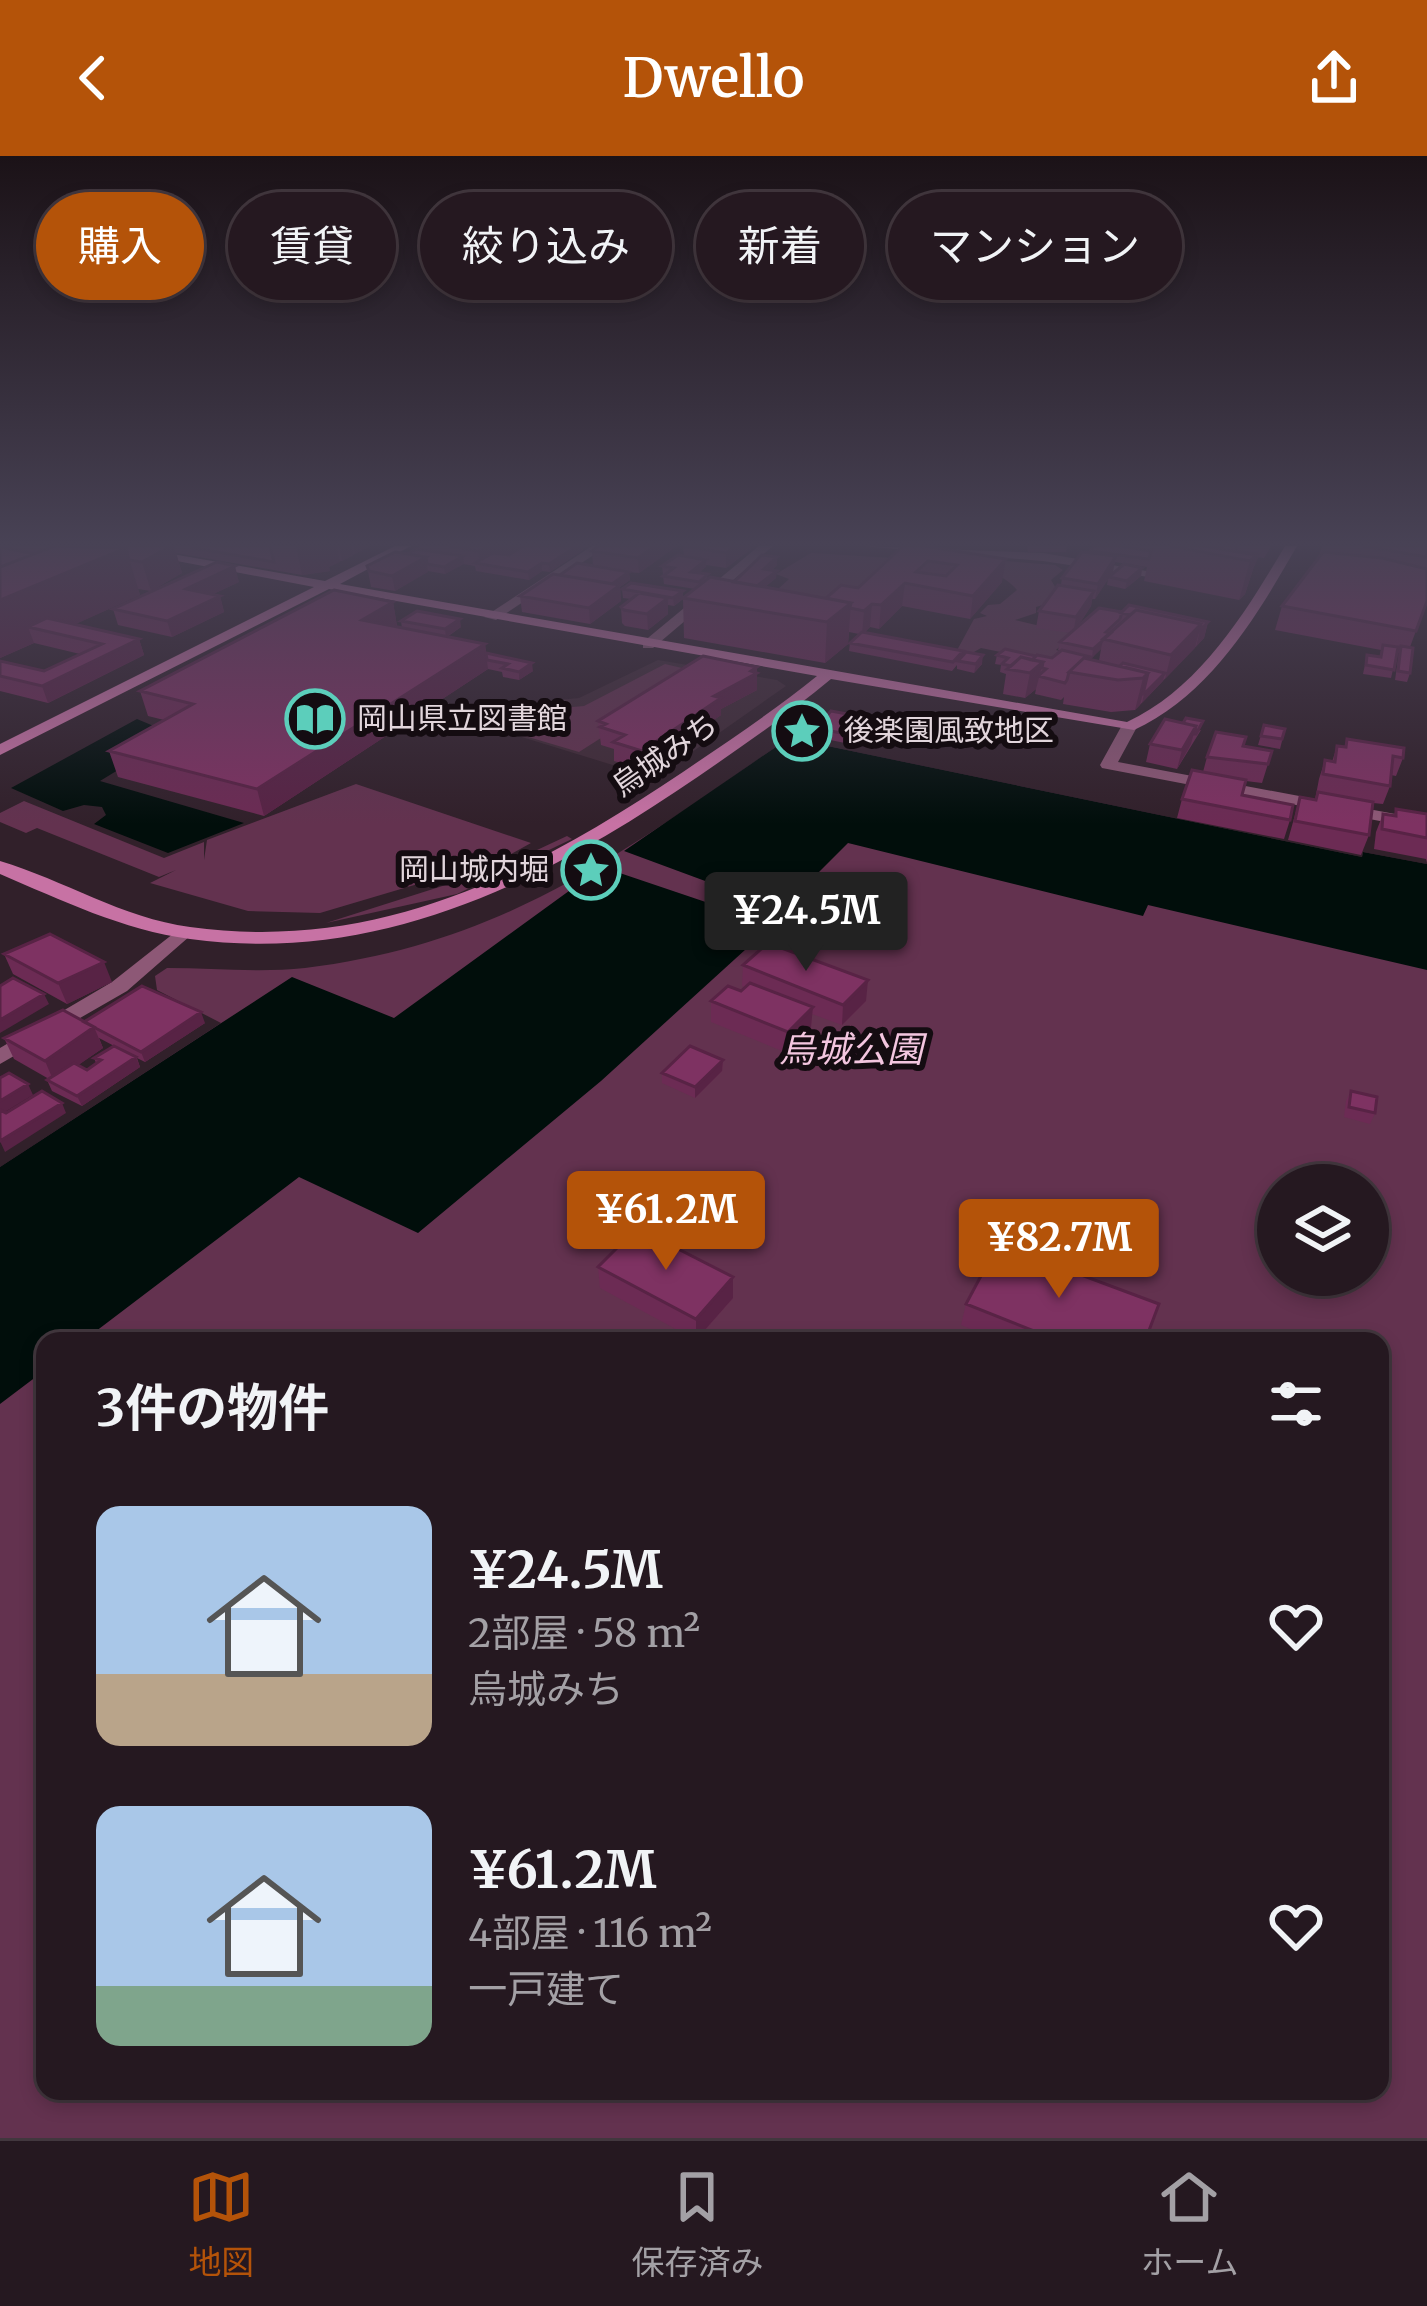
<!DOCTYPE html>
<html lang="ja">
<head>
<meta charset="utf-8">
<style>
  :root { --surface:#251820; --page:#31252d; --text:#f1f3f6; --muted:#a3a0a5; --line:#42373e; --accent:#b45309 }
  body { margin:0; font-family:Merriweather,"Noto Sans JP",serif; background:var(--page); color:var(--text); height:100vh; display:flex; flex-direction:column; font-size:45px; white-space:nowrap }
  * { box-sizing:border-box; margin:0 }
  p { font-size:39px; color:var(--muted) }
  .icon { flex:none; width:66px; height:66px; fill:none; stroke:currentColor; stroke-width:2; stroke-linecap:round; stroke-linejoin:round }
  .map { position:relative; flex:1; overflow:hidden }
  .details { position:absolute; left:36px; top:1176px; width:1353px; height:768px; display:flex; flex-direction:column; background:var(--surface); border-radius:24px; box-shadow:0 6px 18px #0003,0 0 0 3px var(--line) }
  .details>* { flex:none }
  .guide { position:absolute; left:36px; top:36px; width:1356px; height:108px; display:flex; gap:24px }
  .controls { position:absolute; left:1257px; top:1008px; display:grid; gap:24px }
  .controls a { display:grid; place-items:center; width:132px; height:132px; border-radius:50%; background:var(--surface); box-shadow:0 6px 18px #0003,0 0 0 3px var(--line); font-size:60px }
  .price { position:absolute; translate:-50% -102px; padding:0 27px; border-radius:12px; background:var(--accent); color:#fff; font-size:39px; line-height:78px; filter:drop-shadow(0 3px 6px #0008) }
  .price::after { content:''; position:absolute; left:50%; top:72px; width:36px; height:27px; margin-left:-18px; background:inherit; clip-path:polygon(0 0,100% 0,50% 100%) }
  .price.active { background:#222; color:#fff }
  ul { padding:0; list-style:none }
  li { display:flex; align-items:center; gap:36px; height:300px; padding:0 60px }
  li span { display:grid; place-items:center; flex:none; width:336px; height:240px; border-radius:24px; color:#555 }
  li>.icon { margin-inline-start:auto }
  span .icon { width:144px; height:144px; fill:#fffc; stroke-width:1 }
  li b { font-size:51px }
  h2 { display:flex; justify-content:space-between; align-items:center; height:144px; padding:0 60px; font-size:51px }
  .tag { padding:0 42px; border-radius:54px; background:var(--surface); box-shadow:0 6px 18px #0003,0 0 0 3px var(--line); font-size:42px; line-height:108px }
  .tag.active { background:var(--accent); color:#fff }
  header { display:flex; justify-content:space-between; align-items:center; height:156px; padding:0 60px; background:var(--accent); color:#fff; font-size:54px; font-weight:600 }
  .menu { display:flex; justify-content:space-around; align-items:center; height:168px; border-top:3px solid var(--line); background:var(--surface); font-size:33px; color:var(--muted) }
  .menu a { display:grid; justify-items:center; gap:6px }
  .menu .active { color:var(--accent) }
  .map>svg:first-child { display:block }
  .built { fill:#402a36 }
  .green { fill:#63324f; fill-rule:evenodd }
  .water { fill:#010e0b }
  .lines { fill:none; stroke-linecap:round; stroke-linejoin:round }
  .street { fill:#8d5876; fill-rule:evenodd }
  .secondary { fill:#c772a4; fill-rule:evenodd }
  .wall { fill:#6c2b54; fill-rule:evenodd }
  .shaded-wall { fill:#582345 }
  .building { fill:#7e3262; stroke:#582345; stroke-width:3; fill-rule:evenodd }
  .labels { text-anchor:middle; stroke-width:12; stroke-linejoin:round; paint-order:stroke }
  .far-poi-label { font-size:30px; fill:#e1d5db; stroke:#140c11; text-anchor:start }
  .far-street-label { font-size:30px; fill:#e1d5db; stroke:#140c11 }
  .park-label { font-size:36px; font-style:italic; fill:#f3c6df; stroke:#140c11 }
</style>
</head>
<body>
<header><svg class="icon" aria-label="back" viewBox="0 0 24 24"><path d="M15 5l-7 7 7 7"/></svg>Dwello<svg class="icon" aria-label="share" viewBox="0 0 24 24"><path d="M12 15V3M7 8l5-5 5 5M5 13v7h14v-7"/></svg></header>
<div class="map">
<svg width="1427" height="1982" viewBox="0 0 1427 1982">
  <rect width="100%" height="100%" fill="#31202a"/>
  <!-- built -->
  <path class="built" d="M658 504 777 524 786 530 655 622 502 575 548 545 579 542Z"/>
  <!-- green -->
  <path class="green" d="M811 397 909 403 855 453 751 458 789 423 776 418Z
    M967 402 1055 409 1063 414 1051 424 1057 434 1046 448 1036 451V457L1015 464 1074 478 1056 494 1093 503 1083 513 981 492 967 500 955 498 974 463 987 460 980 457 988 449 1000 448 1017 434C1005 419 983 414 967 402Z
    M665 508 703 517 579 596 508 575 550 553 584 550Z
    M789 582 1362 701 1363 696 1427 708V1982H0V1011L221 867 157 834 155 820 167 812C212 812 260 817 305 812 508 787 626 694 789 582ZM1278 1029H1368V1119H1278ZM45 1185H1380V1935H45Z
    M356 628 531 687 502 703 320 757 248 755 150 727 176 714 159 721 37 672 26 677 0 666V657L24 645 164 702 204 686V704L207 684Z
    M567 680 572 683 457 738 326 767 496 713Z"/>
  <!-- water -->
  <path class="water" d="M137 563 175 579 100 625 244 667 168 697 94 668 106 659 102 651 84 649 63 655 11 632Z
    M789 582 1362 701 1363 696 1427 708V814L1148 749 1143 760 848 687 796 739 780 735 765 747 624 695Z
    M602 711 750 761 735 774 757 783 601 925 418 1077 299 1021 83 1185H45V1214L0 1248V1011L292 821 394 862Z"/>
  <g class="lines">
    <!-- street -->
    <path class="street" d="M592 390H607L496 464 484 461Z
      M759 390H773L653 492H643V486Z
      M861 390 1043 397 1181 421 1175 425 1043 405Z
      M1129 566 1137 571 1118 606 1427 664V674L1102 612 1100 609 1121 571Z
      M183 770 193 776 190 780 127 835 0 908V892L112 826Z"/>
    <!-- secondary -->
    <path class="secondary" d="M98 390H127L325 425 395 390H411L340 428 1127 566C1199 533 1246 456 1285 390H1297C1257 460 1210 539 1134 574L831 523C789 558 744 589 699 620 546 725 380 809 190 783 123 774 61 744 0 718V705C64 724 122 762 190 771 378 797 531 718 683 616 728 585 774 555 817 520L329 433 0 599V588L314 431Z"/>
  </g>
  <!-- wall -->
  <path class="wall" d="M0 390H370L342 405H339L329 411 330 415 302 419 176 397 182 417 151 435 138 433 140 439 75 468 139 483 144 499 48 547 0 535V505L44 515 80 498 34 487 0 502Z
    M419 390H590L583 392V394L550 416 542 415 529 424 476 415 475 410 463 408 445 418 428 415 395 435 371 431 367 410 420 393Z
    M598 390H677L639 417 629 416 630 424 620 431 621 445 590 468 522 456 520 440 560 419 593 410 592 395Z
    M903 390 1002 426 970 463 902 450 879 473 870 471 865 476 963 499 982 508 974 517 957 513V509L952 515 849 495 850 487 859 478 849 476 848 488 825 507 684 482 683 442 695 433 664 428 663 420 666 418H663L662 410 684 400 683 391 751 393 726 412 706 409 699 417 708 422 734 426 777 409 772 414 776 422 765 431 826 442 858 432Z
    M1027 390H1067L1066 396H1028Z
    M1093 390H1271L1264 402 1257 401 1245 438 1239 444 1144 425 1147 411 1115 406 1110 420 1142 412 1141 420 1125 433 1107 429 1108 423 1095 443H1092L1091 450 1078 470 1122 456 1208 466 1204 482 1135 554 1111 556 1063 548 1064 541 1061 544 1035 538 1036 533 1025 542 1003 538 1006 518 1000 516 1001 509 995 508 997 499 1052 502 1061 495 1058 494 1060 486 1069 477 1036 472 1039 455 1061 429 1062 422 1089 397ZM1101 493 1099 505 1090 503 1091 502Z
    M1322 390H1427V445L1410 491V517L1407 526 1395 524 1399 497H1397L1391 522 1363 518 1367 499 1380 501 1381 494 1275 474 1282 450 1323 397H1320Z
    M239 426 213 438 220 440 224 456 172 481 118 469 113 453Z
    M622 433 683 435V443L674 450 668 449V458L648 474 625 470 622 467 621 451 631 443 623 442Z
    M393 446 397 470 402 472 401 465 461 471 447 481 485 488 486 497 533 515 519 524 503 521 502 516 488 513 264 660 118 621 109 595 164 564 148 560 140 535Z
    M757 511V534L721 553V559L643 614 614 605V593L601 589 598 565Z
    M869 562V572L855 589 815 581 816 572Z
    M1264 569 1285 573 1280 593 1258 589Z
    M1201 574 1177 613 1146 606 1150 588Z
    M1347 583 1403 602 1396 620 1391 619 1390 630 1383 648 1373 647 1369 679 1361 699 1288 684 1300 641 1315 644 1319 623 1325 604 1332 606 1337 590 1345 591Z
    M1243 590 1272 595 1262 627 1246 625 1242 639 1290 664 1284 683 1177 662 1182 643 1203 616 1207 601Z
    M1396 653 1427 658V707L1426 703 1374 693 1376 676 1383 658 1394 659Z
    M4 798 112 826 67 848 13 818Z
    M743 809 866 845 842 869 812 858 811 871 787 897 711 866V845L741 835 746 831 742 830Z
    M84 865 205 867 145 906 137 902 140 911 82 950 52 935 47 924 49 923 14 903 4 882ZM99 882 118 892 94 902 96 907 87 914 78 909 103 892Z
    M723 904 722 915 695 942 662 927V917Z
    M1351 935 1375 957 1370 968 1344 961 1346 945Z
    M598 1111 733 1142 696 1184 600 1132Z
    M966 1148 1145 1185H1001L961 1169Z"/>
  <!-- shaded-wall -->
  <path class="shaded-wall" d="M171 390H174L182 417 151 435 142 406Z
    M296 390H337L340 406 329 411 330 415 302 419Z
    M339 390H352L354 399 342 405Z
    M354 390H370L355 398Z
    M494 390H518L519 399 480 408 478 395Z
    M577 390H583V394L550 416 549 408Z
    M655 390H677L639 417 638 402Z
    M735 390H751V393L726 412V397Z
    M126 392 140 439 56 477 28 471 34 487 0 502V444Z
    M1258 398 1245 438 1239 444 1250 405Z
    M463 400 464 408 445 418 444 411Z
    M1116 400 1113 416 1095 443 1098 428Z
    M426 401 428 416 395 435 392 420Z
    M777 401V409L764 421V413Z
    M1006 403 1002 426 970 463 973 440Z
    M706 404V411L691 424V416Z
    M542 407V415L529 424 528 416Z
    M235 410 239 426 190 449 186 433Z
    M1142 412 1141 420 1125 433 1127 425Z
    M777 415 776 422 740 451 732 450Z
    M629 416 630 424 620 431 621 445 590 468 589 452 605 433Z
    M905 427 902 450 879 473 881 449Z
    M683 435V443L674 450 673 442Z
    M1094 435 1091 450 1073 478 1076 461Z
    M220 440 224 456 172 481 167 465Z
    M668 442V458L648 474 647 458Z
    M393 446 397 470 362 464Z
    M851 447 848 488 825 507 827 466Z
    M872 448 870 471 862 479 864 455Z
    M460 463 461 471 446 481 445 473Z
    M1208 466 1204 482 1196 491 1200 474Z
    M1201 468 1195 492 1165 523 1171 499Z
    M139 483 144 499 48 547 42 530Z
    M1103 484 1101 493 1092 502 1093 493Z
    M485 488 488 513 264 660 257 633Z
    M983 499 982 508 974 517 976 508Z
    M1043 506 1036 533 1025 542 1030 517Z
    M532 507 533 515 519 524V516Z
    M757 511V534L721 553V559L643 614 642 595 714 540Z
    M1148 517 1140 549 1135 554 1143 522Z
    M1165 517 1163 525 1142 547 1144 538Z
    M869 562V572L855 589 856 580Z
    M1196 570 1191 588 1177 613 1182 594Z
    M104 806 112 826 67 848 58 827Z
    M868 824 866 845 842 869 843 849Z
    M44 838 49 848 0 877V864Z
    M813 851 811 871 787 897 788 876Z
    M201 856 205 867 145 906 141 896Z
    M94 871 103 892 54 926 45 905Z
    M136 901 140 911 82 950 77 940Z
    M723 904 722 915 695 942V931Z
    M28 928 33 939 0 959V945Z
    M62 947 66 957 5 996 0 985Z
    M733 1121V1142L696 1184V1163Z"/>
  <!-- building -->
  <path class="building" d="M54 390 126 392 0 444V411Z
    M118 390H171L142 406 129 404 126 392Z
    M198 390H270L274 406 194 392Z
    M450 390H494L478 395Z
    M523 390H577L549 408 542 407 528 416 475 407 493 397 509 399Z
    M598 390H655L638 402 592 395Z
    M684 390H735L726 397Z
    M903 390H924L1006 403 973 440 905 427 881 449 872 448 864 455 850 452 851 447 826 442 841 429 858 432ZM928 405 957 409 946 420 916 416Z
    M1093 390H1121L1151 395 1149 403 1090 395Z
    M1170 390H1204L1256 399 1250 405Z
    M1204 390H1237L1235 395 1258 398 1253 410 1256 399Z
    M1363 390H1427V401Z
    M0 391 34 398 0 411Z
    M416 393 463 400 444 411 427 408 426 401 407 398Z
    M395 396 426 401 392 420 369 415 367 410Z
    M1082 396 1116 400 1098 428 1062 422Z
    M1323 396 1382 402 1427 413V445L1416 475 1282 450Z
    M678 399 706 404 691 416 708 418 699 426 663 420 674 412 662 410Z
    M762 399 777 401 764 413 777 415 757 430 734 426Z
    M217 406 235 410 186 433 220 440 167 465 113 453Z
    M577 407 629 416 612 428 560 419Z
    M1124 408 1142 412 1127 425 1109 421Z
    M553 418 620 429 589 452 520 440Z
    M710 421 851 447 827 466 683 442Z
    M631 427 683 435 673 442 622 433Z
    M1058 429 1094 435 1076 461 1039 455Z
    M334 434 393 446 362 464 485 488 257 633 109 595 193 548 140 535Z
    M639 437 668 442 647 458 624 454 621 451Z
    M1129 449 1208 466 1200 474 1201 468 1136 454 1130 459 1121 457Z
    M1099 452 1122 456 1120 463 1106 476 1111 477 1093 493 1060 486Z
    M1136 454 1201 468 1171 499 1103 483Z
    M417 455 460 463 445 473 401 465Z
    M47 462 139 483 42 530 0 520V505L44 515 102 488 28 471Z
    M862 476 963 495 953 506 850 487Z
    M1383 489 1398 491 1394 514 1366 509 1367 499 1381 501Z
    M1401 490 1413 492 1410 517 1398 515Z
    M1005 493 1036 500 1032 504 1021 501 1011 510 1002 508 1008 502 997 499Z
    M1062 494 1091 501 1089 503 1084 502 1069 516 1067 524 1065 527 1038 520 1046 513 1042 512 1043 506 1032 504 1037 499 1052 502Z
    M966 496 983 499 976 508 958 505Z
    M486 497 532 507 519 516 502 512 508 508 487 504Z
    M703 500 757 511 751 515 757 517 714 540 721 542 642 595 613 586 625 579 600 571 606 568 598 565Z
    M1021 501 1043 506 1030 517 1007 513Z
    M1084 502 1148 517 1143 522 1118 524 1069 516Z
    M1123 507 1165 517 1144 538H1143L1148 517 1120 510Z
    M831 555 869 562 856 580 816 572Z
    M1186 562 1203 565 1196 578H1194L1196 570 1183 567Z
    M1165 563 1196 570 1182 594 1150 588Z
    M1264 569 1285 573 1282 583 1261 580Z
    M1216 576 1246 581 1243 590 1272 595 1268 608 1207 601Z
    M1347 583 1404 592 1403 602 1393 600 1390 630 1323 618 1325 604 1335 606 1337 590 1346 591Z
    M1192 614 1246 624 1242 639 1293 649 1290 664 1182 643Z
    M1318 636 1373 646 1369 679 1295 665 1300 641 1316 644Z
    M1396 653 1427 658V682L1382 673 1383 658 1396 660Z
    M50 778 104 806 58 827 4 798Z
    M768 787 868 824 843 849 743 809Z
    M13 822 44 838 0 864V830Z
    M750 827 813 851 788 876 711 845 728 830 741 835Z
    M142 830 201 856 141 896 84 866Z
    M63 854 94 871 45 905 4 882Z
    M114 890 136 901 77 940 47 924 74 907 87 914 101 904 94 902Z
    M690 890 723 904 695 931 662 917Z
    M9 917 28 928 0 945V922Z
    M42 935 62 947 0 985V954L6 957Z
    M1351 935 1377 941 1375 957 1349 951Z
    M637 1072 733 1121 696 1163 598 1111Z
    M998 1088 1159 1148 1145 1185H1059L966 1148Z"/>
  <!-- sky -->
  <linearGradient id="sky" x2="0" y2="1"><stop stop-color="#1b1217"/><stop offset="0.58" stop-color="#484255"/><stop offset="1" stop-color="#484255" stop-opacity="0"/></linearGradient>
  <rect width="1427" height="668" fill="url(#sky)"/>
  <!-- icons -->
  <defs>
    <symbol id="library-ring" viewBox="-11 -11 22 22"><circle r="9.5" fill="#140c11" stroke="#5ccebb" stroke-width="1.5"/><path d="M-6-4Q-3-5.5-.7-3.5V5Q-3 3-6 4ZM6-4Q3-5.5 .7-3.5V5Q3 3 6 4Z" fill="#5ccebb"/></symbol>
    <symbol id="sight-ring" viewBox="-11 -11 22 22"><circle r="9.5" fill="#140c11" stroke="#5ccebb" stroke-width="1.5"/><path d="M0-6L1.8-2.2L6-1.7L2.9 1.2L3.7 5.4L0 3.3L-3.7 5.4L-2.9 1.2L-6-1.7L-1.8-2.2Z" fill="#5ccebb"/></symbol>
  </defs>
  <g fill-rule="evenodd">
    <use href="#library-ring" x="282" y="530" width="66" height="66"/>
    <use href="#sight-ring" x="769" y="542" width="66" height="66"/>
    <use href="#sight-ring" x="558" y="681" width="66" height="66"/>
  </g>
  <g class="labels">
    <!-- far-poi labels -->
    <g class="far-poi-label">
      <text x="357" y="573">岡山県立図書館</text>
      <text x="844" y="585">後楽園風致地区</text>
      <text x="549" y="724" text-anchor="end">岡山城内堀</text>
    </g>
    <!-- far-street labels -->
    <g class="far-street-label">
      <text transform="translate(665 599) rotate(-35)" y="10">烏城みち</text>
    </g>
    <!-- park labels -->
    <g class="park-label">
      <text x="851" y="906">烏城公園</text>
    </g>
  </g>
</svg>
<div class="controls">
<a><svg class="icon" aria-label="layers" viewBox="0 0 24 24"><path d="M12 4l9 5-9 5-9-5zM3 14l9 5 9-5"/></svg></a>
</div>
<b class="price active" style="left:806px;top:818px">¥24.5M</b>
<b class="price" style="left:666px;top:1117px">¥61.2M</b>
<b class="price" style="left:1059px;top:1145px">¥82.7M</b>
<div class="guide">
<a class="tag active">購入</a>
<a class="tag">賃貸</a>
<a class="tag">絞り込み</a>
<a class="tag">新着</a>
<a class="tag">マンション</a>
</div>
<section class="details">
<h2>3件の物件<svg class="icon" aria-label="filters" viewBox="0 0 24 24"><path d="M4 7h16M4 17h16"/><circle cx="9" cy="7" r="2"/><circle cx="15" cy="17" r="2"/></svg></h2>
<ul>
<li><span style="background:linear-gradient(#a9c7e8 70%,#b9a48a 0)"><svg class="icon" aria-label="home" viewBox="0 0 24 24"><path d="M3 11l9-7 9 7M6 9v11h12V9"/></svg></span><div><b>¥24.5M</b><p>2部屋 · 58 m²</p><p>烏城みち</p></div><svg class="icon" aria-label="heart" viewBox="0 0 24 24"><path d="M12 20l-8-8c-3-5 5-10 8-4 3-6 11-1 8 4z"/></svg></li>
<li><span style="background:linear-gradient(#a9c7e8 75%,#7fa58c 0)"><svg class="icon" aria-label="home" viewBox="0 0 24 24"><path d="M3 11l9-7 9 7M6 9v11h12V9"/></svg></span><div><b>¥61.2M</b><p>4部屋 · 116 m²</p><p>一戸建て</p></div><svg class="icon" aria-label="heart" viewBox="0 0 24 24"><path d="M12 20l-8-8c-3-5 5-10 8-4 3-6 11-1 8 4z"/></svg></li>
</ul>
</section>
</div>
<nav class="menu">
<a class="active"><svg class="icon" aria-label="map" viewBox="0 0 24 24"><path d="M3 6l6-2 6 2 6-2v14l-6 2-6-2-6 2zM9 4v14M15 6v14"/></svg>地図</a>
<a><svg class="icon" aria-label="saved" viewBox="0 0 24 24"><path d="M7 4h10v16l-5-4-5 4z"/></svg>保存済み</a>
<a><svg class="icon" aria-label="home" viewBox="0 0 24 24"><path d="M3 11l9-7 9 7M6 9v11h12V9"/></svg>ホーム</a>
</nav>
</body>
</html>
